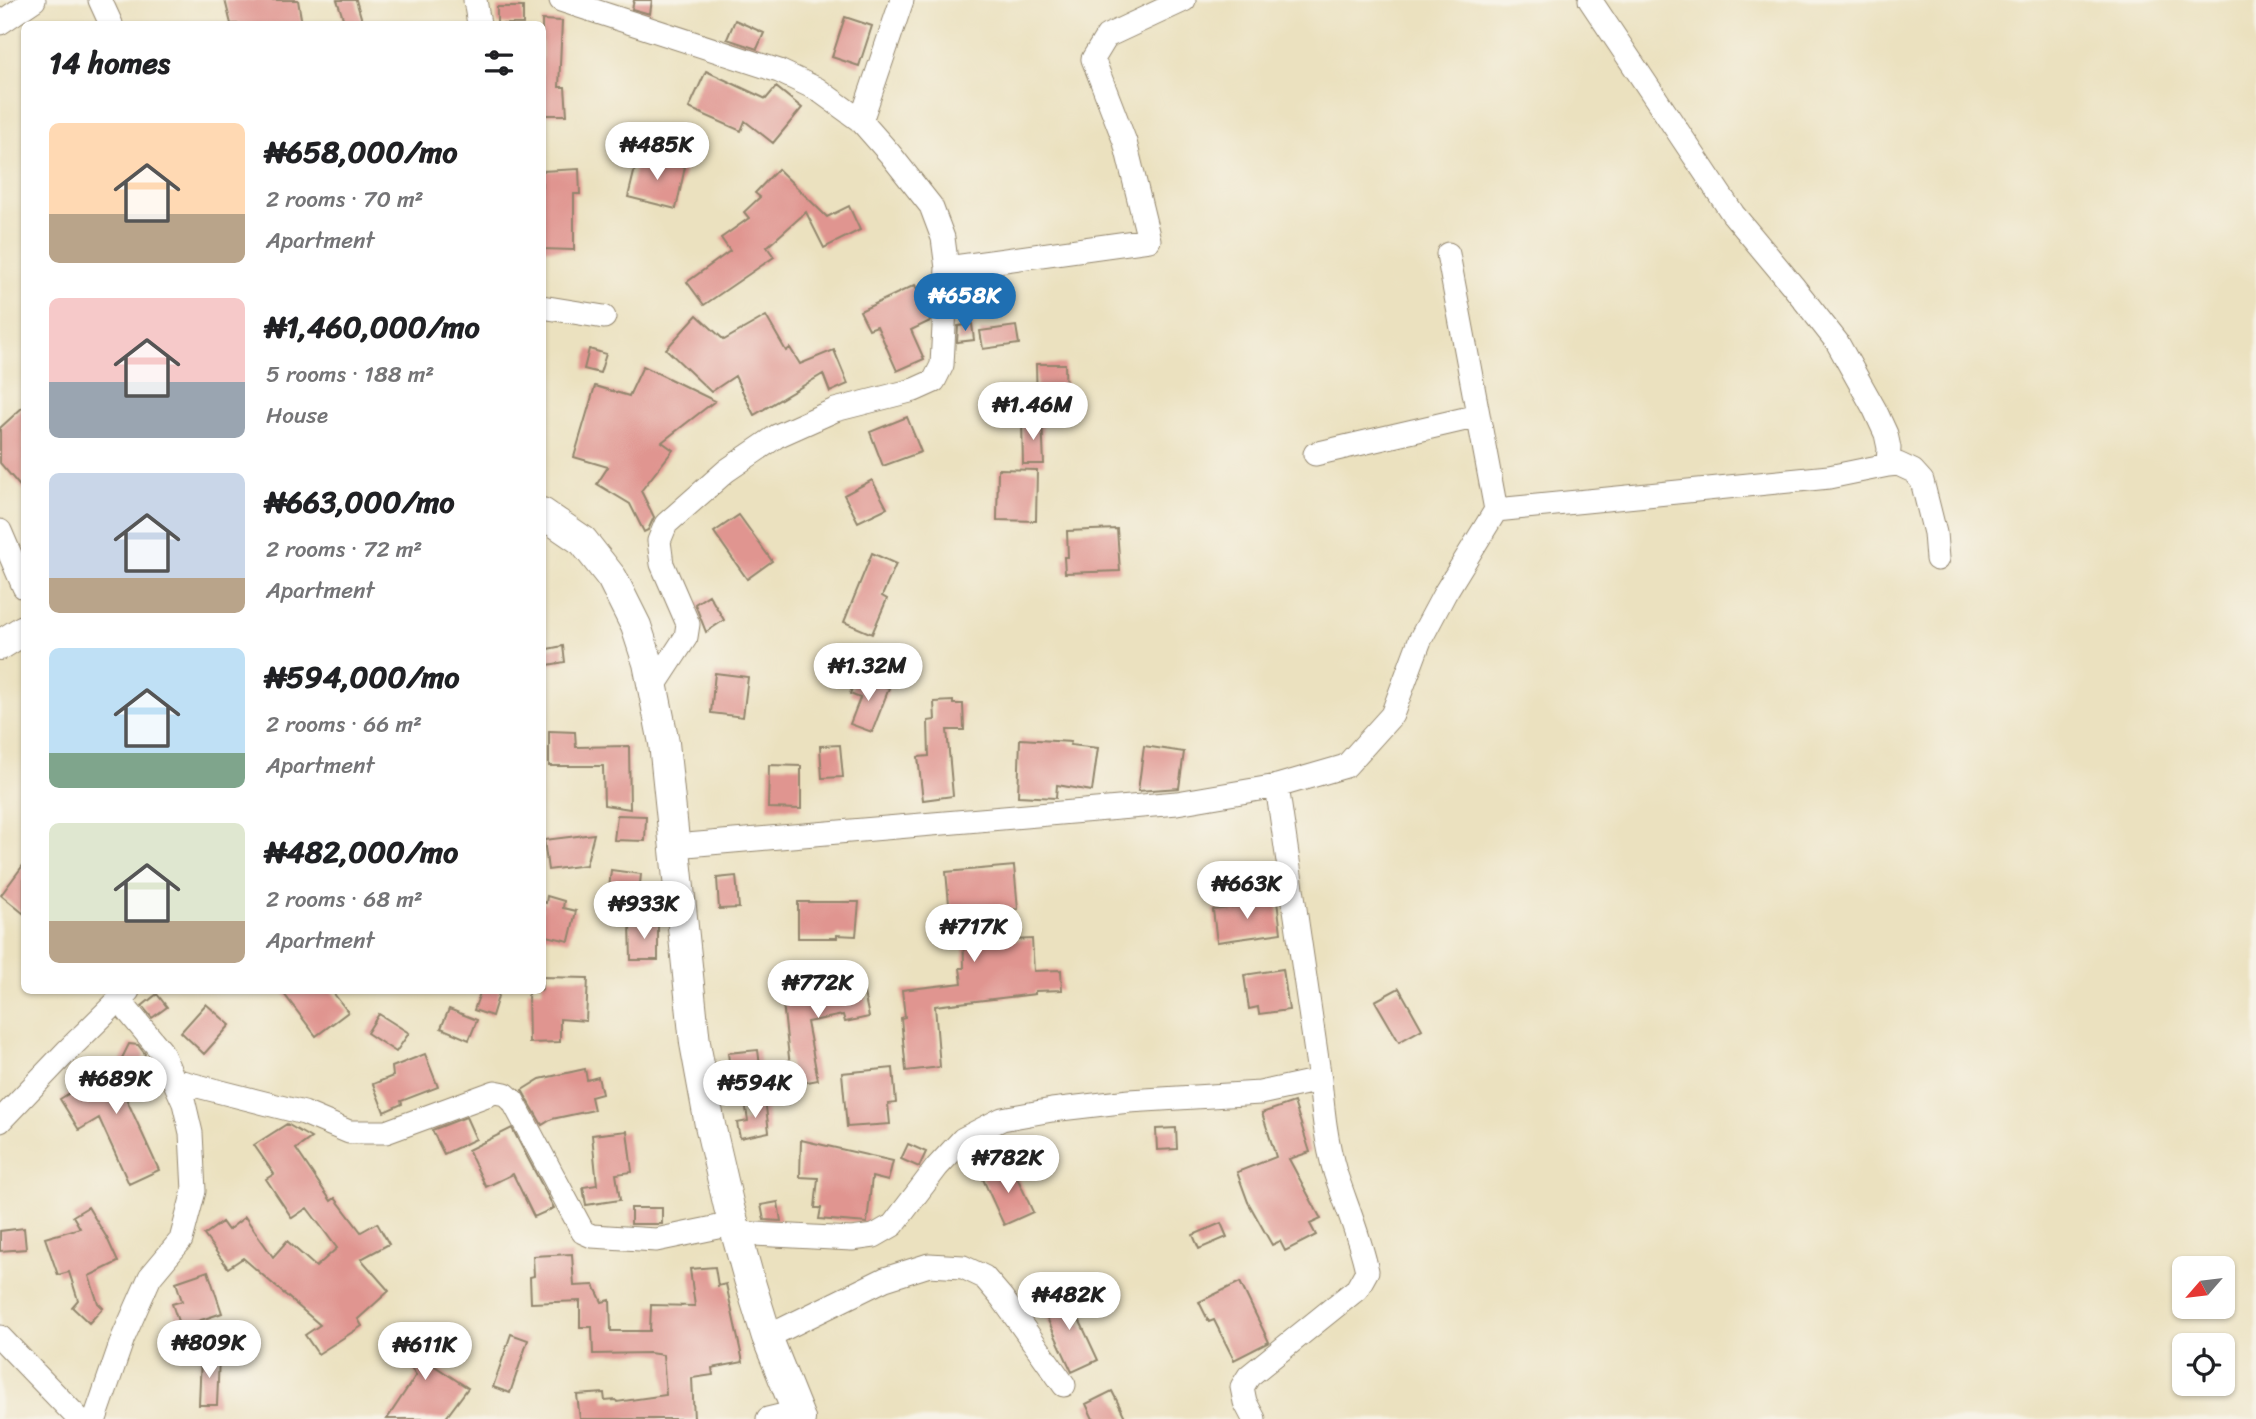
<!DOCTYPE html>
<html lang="en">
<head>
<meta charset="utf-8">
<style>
  :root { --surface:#fff; --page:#f2f2f2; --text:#202124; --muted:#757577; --accent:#1f6fb2 }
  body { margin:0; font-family:Sriracha,sans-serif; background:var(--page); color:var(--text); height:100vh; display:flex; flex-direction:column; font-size:26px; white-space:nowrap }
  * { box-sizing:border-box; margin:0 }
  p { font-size:23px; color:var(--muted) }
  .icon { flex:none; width:38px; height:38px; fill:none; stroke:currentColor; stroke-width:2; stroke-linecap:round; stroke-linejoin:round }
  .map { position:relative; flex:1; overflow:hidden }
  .panel { position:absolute; left:21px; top:21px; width:525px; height:973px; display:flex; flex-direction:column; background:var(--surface); border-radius:10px; box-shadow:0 2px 5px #0004 }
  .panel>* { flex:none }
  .needle { width:46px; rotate:242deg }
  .tools { position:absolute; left:2172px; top:1256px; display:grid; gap:14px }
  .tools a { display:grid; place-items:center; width:63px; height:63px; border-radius:10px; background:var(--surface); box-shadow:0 2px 5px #0004; font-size:35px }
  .price { position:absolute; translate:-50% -60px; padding:0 16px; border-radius:24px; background:#fff; color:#222; font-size:23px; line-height:46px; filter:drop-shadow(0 2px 4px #0008) }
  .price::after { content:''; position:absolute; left:50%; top:42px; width:21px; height:16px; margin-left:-10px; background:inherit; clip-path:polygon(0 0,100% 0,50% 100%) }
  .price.selected { background:var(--accent); color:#fff }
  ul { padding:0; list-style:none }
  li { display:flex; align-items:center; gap:21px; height:175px; padding:0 28px }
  li span { display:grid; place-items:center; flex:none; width:196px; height:140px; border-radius:10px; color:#555 }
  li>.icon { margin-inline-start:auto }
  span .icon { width:84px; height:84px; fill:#fffc; stroke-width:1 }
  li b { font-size:30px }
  h2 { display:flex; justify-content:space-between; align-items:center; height:84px; padding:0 28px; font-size:30px }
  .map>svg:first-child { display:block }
  .building { fill:#e09590 }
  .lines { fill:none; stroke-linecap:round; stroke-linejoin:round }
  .minor-casing { stroke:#93866e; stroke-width:25 }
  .major-casing { stroke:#93866e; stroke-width:32 }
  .minor { stroke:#fff; stroke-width:23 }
  .major { stroke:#fff; stroke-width:30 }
</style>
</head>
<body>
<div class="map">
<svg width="2256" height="1419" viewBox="0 0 2256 1419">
  <rect width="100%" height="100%" fill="#f7f3e8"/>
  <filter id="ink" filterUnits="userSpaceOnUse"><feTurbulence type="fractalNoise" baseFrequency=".0143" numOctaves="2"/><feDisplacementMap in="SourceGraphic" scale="14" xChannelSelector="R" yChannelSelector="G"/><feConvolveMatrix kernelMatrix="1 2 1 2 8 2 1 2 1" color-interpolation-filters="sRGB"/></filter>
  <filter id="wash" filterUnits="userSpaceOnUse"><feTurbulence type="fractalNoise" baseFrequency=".00686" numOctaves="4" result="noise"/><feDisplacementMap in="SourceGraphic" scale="28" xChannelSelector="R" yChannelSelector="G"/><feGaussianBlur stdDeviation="1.57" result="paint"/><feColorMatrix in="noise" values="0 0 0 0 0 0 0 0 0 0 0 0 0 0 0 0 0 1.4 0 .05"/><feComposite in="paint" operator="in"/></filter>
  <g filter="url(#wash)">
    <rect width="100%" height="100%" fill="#ebe1bf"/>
    <g id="blocks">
      <!-- building -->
      <path class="building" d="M225 0H298L302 24H231Z
        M337 0H356L363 24H345Z
        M634 0H652L650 14 632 9Z
        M497 7H523V24H497Z
        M845 17 872 26 859 66 832 57Z
        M542 20 562 21 559 87H565L567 115H542Z
        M735 20 764 33 757 49 727 39Z
        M706 71 766 99 776 87 802 108 773 143 745 121 741 131 689 108Z
        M638 156 685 167 676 209 628 197Z
        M579 169 580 194H574V250L542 249V171Z
        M778 169 827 217 849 206 860 230 824 248 806 212 767 247 774 257 704 305 687 282 730 251 721 238 749 218 744 212 760 197 755 193Z
        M915 285 930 317V321L911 330 924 359 897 371 877 326 869 329 860 311Z
        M697 315 724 340 766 316 786 351 790 348 800 364 834 350 848 384 830 392 823 374 754 415 735 376 711 392 666 349Z
        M972 324 974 340 957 342 958 326Z
        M1016 326 1019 344 983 349 980 331Z
        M589 349 606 354 600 373 584 369Z
        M1036 364H1065L1066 403 1037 404Z
        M643 366 715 401 662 442 673 450 641 491 654 517 648 530 644 532 630 504 597 484 608 467 574 457 595 386 629 396Z
        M24 406V491L0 463V428Z
        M907 417 921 452 883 466 870 432Z
        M1042 419 1044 464H1023L1022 420Z
        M998 469 1037 470 1036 521 997 520Z
        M872 480 887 508 858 522 844 495Z
        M739 515 772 561 747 579 714 532Z
        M1117 529 1120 571 1065 573 1064 557H1068L1067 531Z
        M872 553 896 564 882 596 887 599 872 634 844 622Z
        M709 595 724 620 706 632 695 604Z
        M563 646 565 662 542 666V650Z
        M715 673 748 677 743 717 711 713Z
        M856 676 889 688 872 732 850 724 860 698 850 694Z
        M953 701V704H963L964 730H947L953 796 923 800 918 757 929 756 928 721 935 720 934 702Z
        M549 731 575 732 576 747 629 746 630 809 604 805 603 766H549Z
        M1020 739 1071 742 1070 745 1098 748 1092 791 1057 785 1056 798 1018 796Z
        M840 745 843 777 822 778 820 746Z
        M1144 746 1184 752 1179 788 1138 791Z
        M769 765 801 766V809L768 808Z
        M617 815 646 816 645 841 614 840Z
        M594 834 586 865 548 870 544 840Z
        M24 864V914L1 895Z
        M1014 866 1018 909 979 912V942L1032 939 1034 971 1061 970 1062 990 1035 991V994L935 1006 940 1067 906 1071 901 1018 905 1017 902 990 962 983 960 968H964L963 913 950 914 946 872Z
        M611 870 641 874 638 902 608 899Z
        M736 876 739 908 719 909 717 878Z
        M547 896 564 901 563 908 576 911 569 941 542 935V902L546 903Z
        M1277 901 1281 933 1217 942 1213 910Z
        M798 902H859L856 936 837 935V938H798Z
        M630 923H658V960H631Z
        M1283 969 1289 1010 1259 1014 1258 1007 1249 1009 1244 975Z
        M860 974 869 1017 845 1022 843 1015 807 1022 818 1080 792 1085 782 993 804 990V993L841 986 839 978Z
        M542 977 588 978 586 1021 560 1019V1042L529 1043 528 990H542Z
        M1399 988 1422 1029 1399 1042 1375 1001Z
        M281 990H331L348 1012 316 1036Z
        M481 990H500L492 1016 474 1010Z
        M157 994 167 1007 152 1018 142 1006Z
        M206 1004 230 1025 204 1054 181 1032Z
        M449 1009 477 1020 469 1040 441 1028Z
        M379 1014 409 1033 396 1052 367 1033Z
        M129 1044 138 1045 145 1054 125 1096 159 1170 129 1184 99 1118 79 1130 60 1099 96 1077 105 1092Z
        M758 1050 760 1066 730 1069 728 1053Z
        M425 1054 438 1087 401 1101 402 1104 384 1112 373 1084 393 1076 392 1067Z
        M893 1068 896 1103 888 1104 890 1124 847 1127 842 1073Z
        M585 1069 587 1080 598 1077 602 1094 591 1097 594 1110 552 1119 542 1125 522 1090 540 1079Z
        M765 1099 769 1132 740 1138 737 1123 748 1121 745 1102Z
        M1294 1102 1310 1152 1289 1159 1321 1219 1310 1224 1316 1235 1285 1251 1280 1241 1272 1245 1248 1202 1237 1172 1276 1157 1262 1113Z
        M466 1117 476 1139 444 1154 432 1130Z
        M287 1124 311 1138 296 1149 331 1201 335 1198 361 1232 377 1223 389 1244 361 1259 389 1291 358 1319 362 1326 318 1354 305 1335 320 1325 243 1258 228 1268 204 1235 222 1222 228 1230 245 1217 273 1257 287 1241 316 1267 337 1248 307 1208 292 1218 266 1179 274 1174 254 1145Z
        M512 1128 554 1208 534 1217 513 1174 486 1187 468 1150Z
        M1176 1128 1177 1149 1157 1150 1156 1129Z
        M627 1131 632 1172 616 1174 620 1200 586 1205 583 1187 597 1185 592 1135Z
        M801 1140 893 1161 888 1181 872 1177 867 1223 819 1219 821 1208H815L818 1178 800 1177Z
        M908 1144 926 1152 919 1167 901 1159Z
        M1011 1164 1033 1212 1004 1225 982 1177Z
        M778 1202 781 1221 764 1220 761 1205Z
        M88 1207 107 1238 118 1262 89 1276 98 1303 103 1308 89 1323 72 1307 78 1300 69 1272 58 1275 45 1238 80 1228 73 1216Z
        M631 1208H662V1224H631Z
        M1221 1223 1227 1237 1199 1249 1193 1235Z
        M24 1228 26 1249 0 1251V1231Z
        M572 1254 574 1286 594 1285 602 1302 610 1300 611 1331H650L651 1305 695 1306 690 1269 715 1267 718 1286 726 1284 743 1362 712 1368 713 1375 692 1378 694 1419H580L577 1395 604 1393 605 1401 616 1400 617 1402 666 1395 663 1355 650 1353 593 1354 592 1327H580V1301L531 1303 530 1277 534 1276 533 1256Z
        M208 1271 222 1313 180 1327 172 1304 182 1301 176 1282Z
        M1240 1282 1269 1342 1234 1360 1214 1320 1209 1322 1199 1302Z
        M1066 1291 1098 1360 1072 1372 1040 1303Z
        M405 1326 417 1343 429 1334 441 1351 427 1361 468 1388 445 1419H387L416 1375 390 1337Z
        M511 1334 528 1340 510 1393 493 1387Z
        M201 1356H219L217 1405H199Z
        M1112 1391 1126 1419H1093L1086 1404Z"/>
    </g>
  </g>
  <g filter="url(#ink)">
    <use href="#blocks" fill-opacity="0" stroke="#93866e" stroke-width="2"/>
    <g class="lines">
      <defs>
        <path id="minor" d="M100 0 111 24
          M475 0 479 24
          M561 0 779 71 817 89 861 121 890 154 931 206 943 238 947 268 942 365 934 381 914 390 835 410 777 436 726 471 666 524 659 541 662 564 688 624 686 637 652 689
          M1590 0 1733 214 1793 286 1837 342 1875 410 1886 434 1889 448 1888 465 1898 464 1913 471 1922 481 1935 533 1937 559
          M0 23 34 0
          M861 121 902 0
          M947 268 1149 240 1125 142 1093 59 1107 36 1184 0
          M542 307 604 317
          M1315 454 1478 416
          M1496 510 1829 477 1888 465
          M0 531 24 587
          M675 846 1177 803 1277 786 1346 766 1392 715 1420 640 1445 593 1496 510 1448 254
          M174 1080 304 1113 349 1132H386L495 1092 505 1094 513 1101 583 1232 592 1236 656 1240 733 1224
          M0 1121 67 1051 128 991
          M736 1233 852 1239 874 1236 893 1225 937 1167 963 1139 1002 1119 1052 1110 1129 1101 1260 1093 1320 1080
          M0 1337 79 1419
          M767 1337 885 1279 929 1265 963 1267 984 1277 1002 1298 1064 1385
          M95 1419 123 1338 150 1277 181 1240 194 1191 191 1133 184 1103 161 1051 119 1000
          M768 1419 797 1412
          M1254 1419 1245 1402 1242 1387 1249 1376 1357 1289 1367 1271C1360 1237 1346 1205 1335 1172 1326 1142 1323 1111 1320 1080L1277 786"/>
        <path id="major" d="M542 513 583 541 612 578 636 626 648 663 664 743 695 1043 710 1125 729 1207 749 1279 767 1337 800 1419
          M0 645 24 630"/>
      </defs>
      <!-- minor casing -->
      <use href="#minor" class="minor-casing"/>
      <!-- major casing -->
      <use href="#major" class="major-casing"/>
      <!-- minor -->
      <use href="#minor" class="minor"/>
      <!-- major -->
      <use href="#major" class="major"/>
    </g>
  </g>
</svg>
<div class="tools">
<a><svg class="needle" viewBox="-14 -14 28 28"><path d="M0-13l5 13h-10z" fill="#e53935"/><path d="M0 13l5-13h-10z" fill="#757577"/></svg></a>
<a><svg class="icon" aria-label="locate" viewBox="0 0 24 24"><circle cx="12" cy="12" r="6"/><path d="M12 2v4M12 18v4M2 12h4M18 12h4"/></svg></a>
</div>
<b class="price" style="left:657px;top:182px">₦485K</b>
<b class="price selected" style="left:965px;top:333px">₦658K</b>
<b class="price" style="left:1033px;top:442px">₦1.46M</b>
<b class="price" style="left:868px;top:703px">₦1.32M</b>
<b class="price" style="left:1247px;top:921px">₦663K</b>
<b class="price" style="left:644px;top:941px">₦933K</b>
<b class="price" style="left:974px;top:964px">₦717K</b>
<b class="price" style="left:818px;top:1020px">₦772K</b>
<b class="price" style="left:116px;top:1116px">₦689K</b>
<b class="price" style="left:755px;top:1120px">₦594K</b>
<b class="price" style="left:1008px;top:1195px">₦782K</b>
<b class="price" style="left:1069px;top:1332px">₦482K</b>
<b class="price" style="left:209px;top:1380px">₦809K</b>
<b class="price" style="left:425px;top:1382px">₦611K</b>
<section class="panel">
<h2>14 homes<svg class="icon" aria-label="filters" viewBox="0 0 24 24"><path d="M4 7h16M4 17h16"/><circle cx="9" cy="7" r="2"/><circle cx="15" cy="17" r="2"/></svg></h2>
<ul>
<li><span style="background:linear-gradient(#ffd9b3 65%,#b9a48a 0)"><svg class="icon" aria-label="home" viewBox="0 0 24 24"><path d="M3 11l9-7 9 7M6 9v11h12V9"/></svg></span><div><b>₦658,000/mo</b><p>2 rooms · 70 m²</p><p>Apartment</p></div></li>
<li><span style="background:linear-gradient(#f6c9c9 60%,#9aa5b1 0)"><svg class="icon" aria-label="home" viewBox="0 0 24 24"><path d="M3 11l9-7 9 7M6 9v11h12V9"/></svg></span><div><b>₦1,460,000/mo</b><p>5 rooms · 188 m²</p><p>House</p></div></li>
<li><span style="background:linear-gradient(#c9d6e8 75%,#b9a48a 0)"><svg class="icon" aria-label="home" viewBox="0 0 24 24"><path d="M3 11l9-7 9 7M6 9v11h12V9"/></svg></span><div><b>₦663,000/mo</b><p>2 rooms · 72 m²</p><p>Apartment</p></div></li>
<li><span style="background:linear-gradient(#bfe0f5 75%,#7fa58c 0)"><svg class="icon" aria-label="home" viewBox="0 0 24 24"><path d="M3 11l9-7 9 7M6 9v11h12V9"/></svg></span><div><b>₦594,000/mo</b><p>2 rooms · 66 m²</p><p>Apartment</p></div></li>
<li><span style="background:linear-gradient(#dfe7d0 70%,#b9a48a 0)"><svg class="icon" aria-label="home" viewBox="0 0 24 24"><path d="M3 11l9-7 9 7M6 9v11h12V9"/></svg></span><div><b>₦482,000/mo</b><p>2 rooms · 68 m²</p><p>Apartment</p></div></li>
</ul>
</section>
</div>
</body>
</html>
